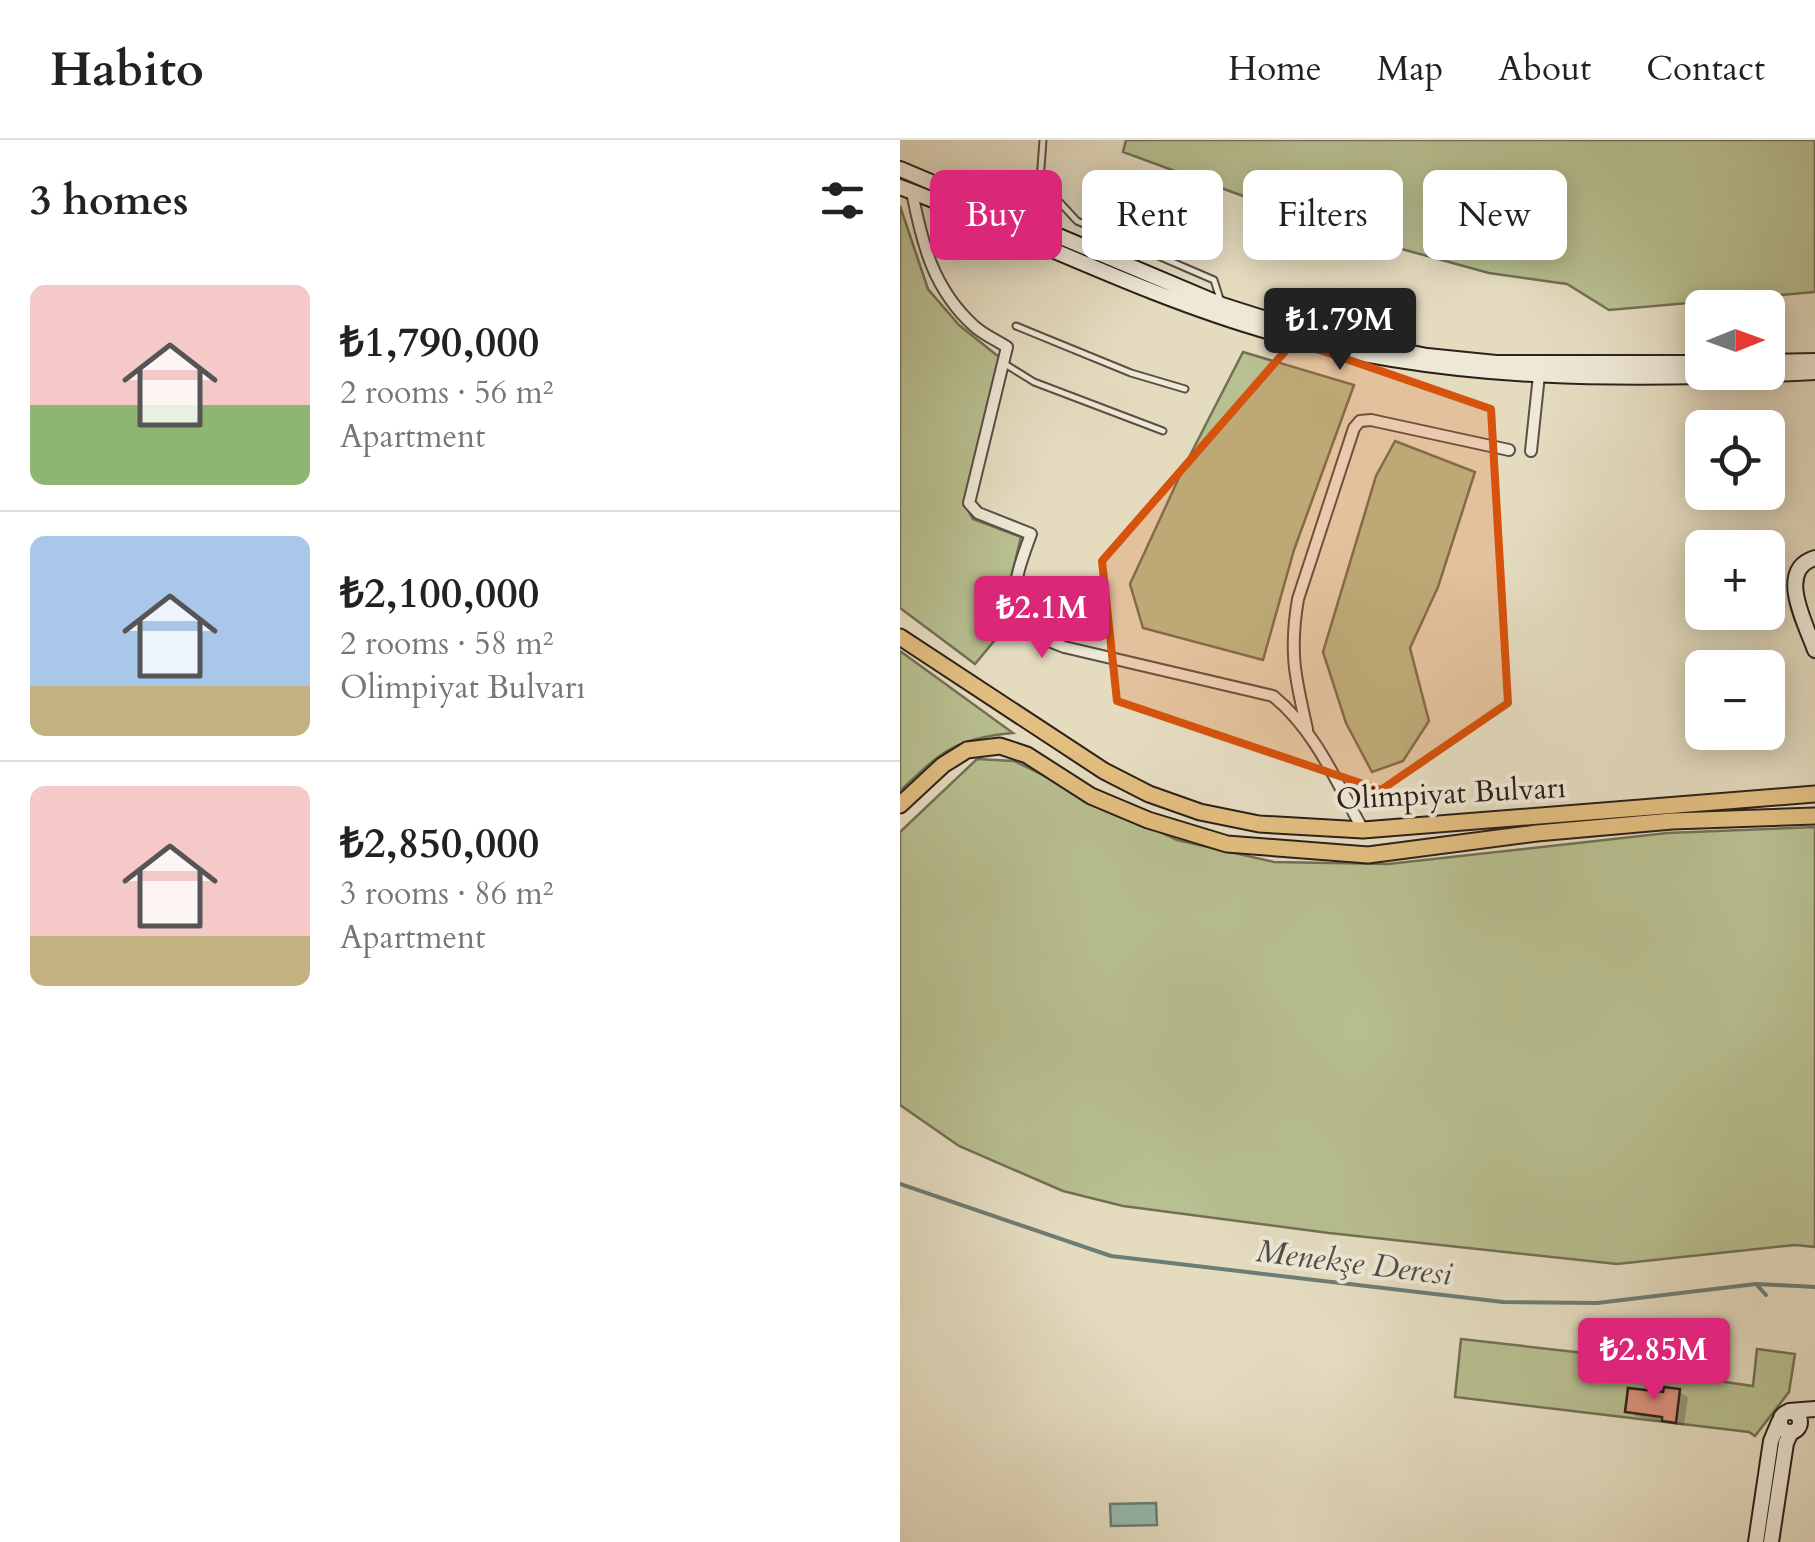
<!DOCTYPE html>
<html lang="en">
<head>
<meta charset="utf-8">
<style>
  :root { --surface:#fff; --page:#f2f2f2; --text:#222; --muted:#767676; --line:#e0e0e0; --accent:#db2777 }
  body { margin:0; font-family:Cardo,serif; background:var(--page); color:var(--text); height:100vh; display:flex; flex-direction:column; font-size:38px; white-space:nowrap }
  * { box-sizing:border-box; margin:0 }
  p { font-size:32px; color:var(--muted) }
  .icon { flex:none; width:55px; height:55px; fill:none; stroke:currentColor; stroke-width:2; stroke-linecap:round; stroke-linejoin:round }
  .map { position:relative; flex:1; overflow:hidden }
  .details { display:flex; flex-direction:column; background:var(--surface); width:900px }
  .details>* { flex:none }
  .hud { position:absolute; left:30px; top:30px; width:735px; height:90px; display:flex; gap:20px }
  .needle { width:65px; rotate:89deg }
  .fabs { position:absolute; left:785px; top:150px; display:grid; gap:20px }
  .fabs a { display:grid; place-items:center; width:100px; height:100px; border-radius:15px; background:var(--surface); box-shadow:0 5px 25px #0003; font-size:50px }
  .price { position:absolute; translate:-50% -85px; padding:0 22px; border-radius:10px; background:var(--accent); color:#fff; font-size:32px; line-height:65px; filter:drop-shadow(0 2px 5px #0008) }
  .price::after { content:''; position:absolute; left:50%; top:60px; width:30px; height:22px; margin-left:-15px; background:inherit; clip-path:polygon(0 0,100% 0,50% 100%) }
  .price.current { background:#222; color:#fff }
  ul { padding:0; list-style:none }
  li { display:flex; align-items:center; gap:30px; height:250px; padding:0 30px }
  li+li { border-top:2px solid var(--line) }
  li span { display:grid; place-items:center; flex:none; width:280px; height:200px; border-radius:15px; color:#555 }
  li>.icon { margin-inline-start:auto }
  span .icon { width:120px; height:120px; fill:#fffc; stroke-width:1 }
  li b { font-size:42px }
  h2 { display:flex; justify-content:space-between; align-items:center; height:120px; padding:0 30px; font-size:42px }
  .chip { padding:0 35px; border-radius:15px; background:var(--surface); box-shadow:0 5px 25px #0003; font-size:35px; line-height:90px }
  .chip.current { background:var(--accent); color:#fff }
  header { display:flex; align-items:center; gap:60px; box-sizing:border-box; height:140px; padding:0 50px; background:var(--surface); border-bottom:2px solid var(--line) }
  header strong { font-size:48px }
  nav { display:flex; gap:55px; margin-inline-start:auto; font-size:35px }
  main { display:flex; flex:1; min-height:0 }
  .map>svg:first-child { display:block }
  .green { fill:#b8bf90; stroke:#727055; stroke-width:2.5 }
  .water { fill:#96bbb3; stroke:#6c7d76; stroke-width:2.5 }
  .shadow { fill:#0003 }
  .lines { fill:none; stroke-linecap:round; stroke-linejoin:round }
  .stream { stroke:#6c7d76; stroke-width:4 }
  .building { fill:#de937e; stroke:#2c201a; stroke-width:2.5 }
  .lane-casing { stroke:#5a4f44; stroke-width:9 }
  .street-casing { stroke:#5a4f44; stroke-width:14 }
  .secondary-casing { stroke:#2c201a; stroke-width:18 }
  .primary-casing { stroke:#2c201a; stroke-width:19 }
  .lane { stroke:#eee8d6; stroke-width:5 }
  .street { stroke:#eee8d6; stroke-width:10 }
  .secondary { stroke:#eee8d6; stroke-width:14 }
  .primary { stroke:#e2be80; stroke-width:15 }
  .marked { fill:#d5530d; fill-opacity:0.2; stroke:#d5530d; stroke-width:8; stroke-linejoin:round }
  .labels { text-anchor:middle; stroke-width:8; stroke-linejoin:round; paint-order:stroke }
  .street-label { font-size:30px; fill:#2c201a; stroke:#eee8d6 }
  .water-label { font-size:32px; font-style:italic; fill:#4c4e48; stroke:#eee8d6 }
</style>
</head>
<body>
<header>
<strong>Habito</strong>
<nav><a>Home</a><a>Map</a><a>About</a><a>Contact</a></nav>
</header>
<main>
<section class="details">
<h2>3 homes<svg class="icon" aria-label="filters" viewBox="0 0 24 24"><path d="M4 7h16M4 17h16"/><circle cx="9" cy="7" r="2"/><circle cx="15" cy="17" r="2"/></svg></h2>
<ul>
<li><span style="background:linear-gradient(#f6c9c9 60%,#8fb573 0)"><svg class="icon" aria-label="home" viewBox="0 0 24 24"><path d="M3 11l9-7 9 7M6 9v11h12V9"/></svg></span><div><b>₺1,790,000</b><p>2 rooms · 56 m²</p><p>Apartment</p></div></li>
<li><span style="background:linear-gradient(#a9c7e8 75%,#c2b280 0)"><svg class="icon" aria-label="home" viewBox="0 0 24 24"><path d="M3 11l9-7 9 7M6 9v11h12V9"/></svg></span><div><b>₺2,100,000</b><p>2 rooms · 58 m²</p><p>Olimpiyat Bulvarı</p></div></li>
<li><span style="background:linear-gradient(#f6c9c9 75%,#c2b280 0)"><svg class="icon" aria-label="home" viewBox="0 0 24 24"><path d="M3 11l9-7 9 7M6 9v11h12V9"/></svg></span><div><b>₺2,850,000</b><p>3 rooms · 86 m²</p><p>Apartment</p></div></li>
</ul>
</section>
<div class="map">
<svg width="915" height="1402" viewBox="0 0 915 1402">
  <rect width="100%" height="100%" fill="#e5dcc0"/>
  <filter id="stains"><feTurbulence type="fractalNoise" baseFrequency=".002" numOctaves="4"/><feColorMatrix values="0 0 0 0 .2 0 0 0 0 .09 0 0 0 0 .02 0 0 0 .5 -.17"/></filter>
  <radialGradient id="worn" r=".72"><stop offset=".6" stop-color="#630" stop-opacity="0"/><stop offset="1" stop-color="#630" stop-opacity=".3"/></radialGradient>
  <!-- green -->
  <path class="green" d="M226 0H915V152L709 170 667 144 589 133 447 94 223 12Z
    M0 66 28 149 59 185 99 217 64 363 73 379 121 397 107 455 114 477 75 524 0 468Z
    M343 212 454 245 394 410 363 520 243 488 230 444 283 329Z
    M495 301 575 332 538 447 510 508 529 581 503 621 472 632 446 583 423 512 476 336Z
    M0 511 113 593C55 598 41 612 0 651Z
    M77 619 114 621 277 700 374 722 488 724 767 693 915 687V1107L895 1105 717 1124 429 1093 223 1066 163 1051 59 1006 0 965V692Z
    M561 1199 711 1216 729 1228 853 1246 857 1209 895 1214 889 1252 855 1296 849 1292 555 1257Z"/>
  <!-- water -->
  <path class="water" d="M256 1363 257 1385 211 1386 210 1364Z"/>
  <!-- shadow -->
  <path class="shadow" d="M779 1252 788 1257 784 1286 736 1276 727 1271Z"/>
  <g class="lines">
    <!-- stream -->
    <path class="stream" d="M0 1044 211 1116 603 1162 697 1163 856 1144 915 1147
      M856 1144 866 1155"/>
  </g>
  <!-- building -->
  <path class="building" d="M764 1247 780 1249 776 1283 762 1281V1277L725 1272 728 1248 763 1252Z"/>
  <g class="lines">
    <defs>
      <path id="lane" d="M143 0 140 41 177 81 314 140 321 162
        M116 186 231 233 285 249
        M105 224 134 242 263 291"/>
      <path id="street" d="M12 52C22 103 33 149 74 186 84 195 96 200 107 207L69 363 78 373 131 394C111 448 99 484 164 507L373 556C415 590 437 643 463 690
        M631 311 639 235
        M407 589C395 537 389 512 398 459L454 288 460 281 471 280 609 310"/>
      <path id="secondary" d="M0 29 322 165 407 192 527 216 596 223H802
        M0 47C124 94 246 157 374 193 550 243 733 241 915 232
        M868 222 915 221
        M915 418C876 430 905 482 915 510
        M889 1271 915 1269
        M880 1282a10 10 0 1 1 20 0a10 10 0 1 1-20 0Z
        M856 1402 871 1301 879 1282
        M871 1402 886 1303 891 1292"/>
      <path id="primary" d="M0 497 204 631 249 654 300 672 359 684 463 690 915 654
        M0 665 43 625 67 610 100 606 127 615 191 656 248 680 327 704 468 715 637 693 772 681 915 676"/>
    </defs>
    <!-- lane casing -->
    <use href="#lane" class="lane-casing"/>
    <!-- street casing -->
    <use href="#street" class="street-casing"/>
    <!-- secondary casing -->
    <use href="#secondary" class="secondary-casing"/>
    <!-- primary casing -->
    <use href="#primary" class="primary-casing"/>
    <!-- lane -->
    <use href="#lane" class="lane"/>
    <!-- street -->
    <use href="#street" class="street"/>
    <!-- secondary -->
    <use href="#secondary" class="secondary"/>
    <!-- primary -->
    <use href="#primary" class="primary"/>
  </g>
  <!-- marked area -->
  <path class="marked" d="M394 201 591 269 608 563 481 650 217 561 202 421Z"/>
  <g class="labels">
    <!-- street labels -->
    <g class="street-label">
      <text transform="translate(551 653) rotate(-3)" y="10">Olimpiyat Bulvarı</text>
    </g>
    <!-- water labels -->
    <g class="water-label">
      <text transform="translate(454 1122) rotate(7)" y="11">Menekşe Deresi</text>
    </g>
  </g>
  <rect width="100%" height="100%" filter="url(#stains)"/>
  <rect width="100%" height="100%" fill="url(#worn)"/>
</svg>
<div class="fabs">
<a><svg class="needle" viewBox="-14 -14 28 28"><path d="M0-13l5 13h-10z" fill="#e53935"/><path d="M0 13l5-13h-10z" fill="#767676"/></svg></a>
<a><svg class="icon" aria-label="locate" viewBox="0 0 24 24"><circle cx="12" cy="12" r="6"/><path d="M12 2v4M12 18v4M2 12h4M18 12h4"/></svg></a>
<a>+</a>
<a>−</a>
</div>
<b class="price current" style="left:440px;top:233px">₺1.79M</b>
<b class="price" style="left:142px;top:521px">₺2.1M</b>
<b class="price" style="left:754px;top:1263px">₺2.85M</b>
<div class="hud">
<a class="chip current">Buy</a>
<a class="chip">Rent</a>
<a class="chip">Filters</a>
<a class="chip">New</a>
</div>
</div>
</main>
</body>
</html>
